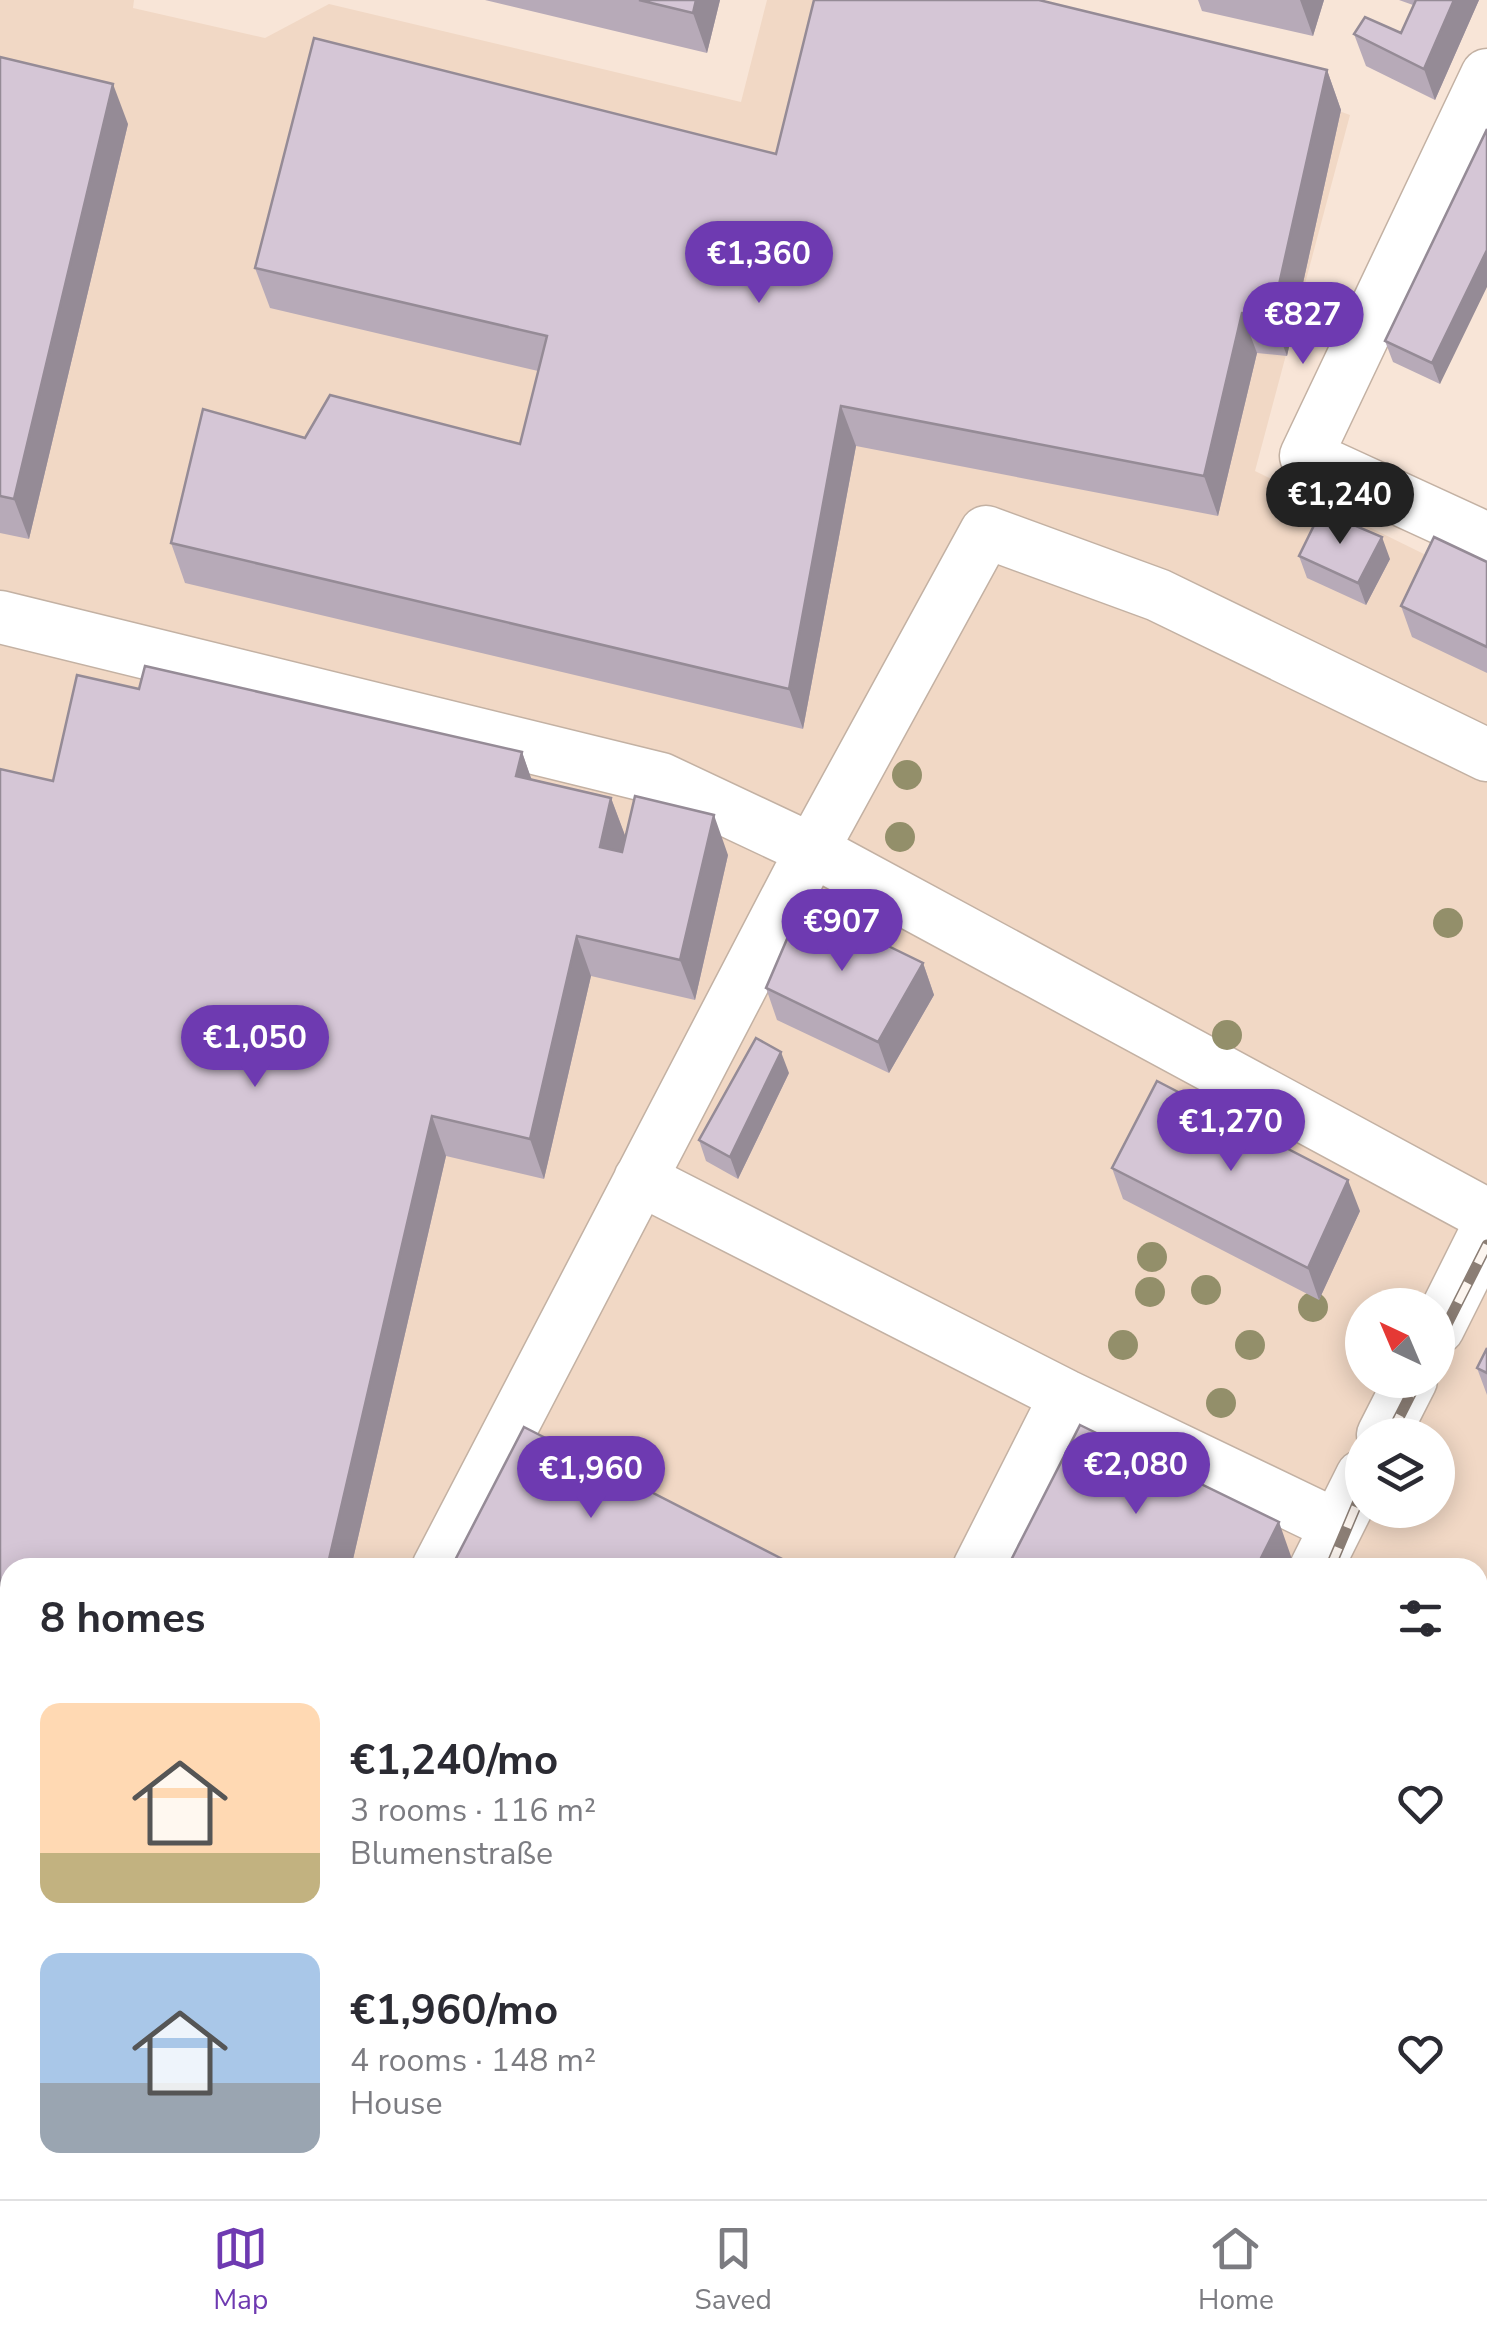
<!DOCTYPE html>
<html lang="en">
<head>
<meta charset="utf-8">
<style>
  :root { --surface:#fff; --page:#f7f7f7; --text:#2b2b33; --muted:#7c7c81; --line:#e1e1e2; --accent:#6e3ab1 }
  body { margin:0; font-family:"Nunito Sans",sans-serif; background:var(--page); color:var(--text); height:100vh; display:flex; flex-direction:column; font-size:38px; white-space:nowrap }
  * { box-sizing:border-box; margin:0 }
  p { font-size:32px; color:var(--muted) }
  .icon { flex:none; width:55px; height:55px; fill:none; stroke:currentColor; stroke-width:2; stroke-linecap:round; stroke-linejoin:round }
  .map { position:relative; flex:1; overflow:hidden }
  .sheet { position:absolute; left:0px; top:1558px; width:1488px; height:642px; display:flex; flex-direction:column; background:var(--surface); border-radius:30px 30px 0 0; box-shadow:0 5px 25px #0003 }
  .sheet>* { flex:none }
  .needle { width:65px; rotate:316deg }
  .fabs { position:absolute; left:1345px; top:1288px; display:grid; gap:20px }
  .fabs a { display:grid; place-items:center; width:110px; height:110px; border-radius:50%; background:var(--surface); box-shadow:0 5px 25px #0003; font-size:50px }
  .price { position:absolute; translate:-50% -85px; padding:0 22px; border-radius:35px; background:var(--accent); color:#fff; font-size:32px; line-height:65px; filter:drop-shadow(0 2px 5px #0008) }
  .price::after { content:''; position:absolute; left:50%; top:60px; width:30px; height:22px; margin-left:-15px; background:inherit; clip-path:polygon(0 0,100% 0,50% 100%) }
  .price.active { background:#222; color:#fff }
  ul { padding:0; list-style:none }
  li { display:flex; align-items:center; gap:30px; height:250px; padding:0 40px }
  li span { display:grid; place-items:center; flex:none; width:280px; height:200px; border-radius:20px; color:#555 }
  li>.icon { margin-inline-start:auto }
  span .icon { width:120px; height:120px; fill:#fffc; stroke-width:1 }
  li b { font-size:42px }
  h2 { display:flex; justify-content:space-between; align-items:center; height:120px; padding:0 40px; font-size:42px }
  .tabs { display:flex; justify-content:space-around; align-items:center; height:140px; border-top:2px solid var(--line); background:var(--surface); font-size:28px; color:var(--muted) }
  .tabs a { display:grid; justify-items:center; gap:5px }
  .tabs .active { color:var(--accent) }
  .map>svg:first-child { display:block }
  .built { fill:#f1d8c5; fill-rule:evenodd }
  .lines { fill:none; stroke-linecap:round; stroke-linejoin:round }
  .minor-casing { stroke:#c3b1a3; stroke-width:55 }
  .minor { stroke:#fff; stroke-width:52 }
  .rail-casing { stroke:#8b7e75; stroke-width:11 }
  .rail { stroke:#fcf5ef; stroke-width:8; stroke-dasharray:22; stroke-linecap:butt }
  .tree { fill:#938f6a }
  .wall { fill:#b7aab8 }
  .shaded-wall { fill:#958b96 }
  .building { fill:#d5c6d6; stroke:#958b96; stroke-width:2.5 }
</style>
</head>
<body>
<div class="map">
<svg width="1487" height="2199" viewBox="0 0 1487 2199">
  <rect width="100%" height="100%" fill="#f8e5d7"/>
  <!-- built -->
  <path class="built" d="M0 0H134L133 8 265 38 329 4 741 102 767 0H1031L1350 115 1255 471 1487 585V2199H0ZM1362 1305H1438V1380H1362ZM1362 1435H1438V1510H1362ZM10 1568H1478V2190H10Z"/>
  <g class="lines">
    <defs>
      <path id="minor" d="M1487 75 1306 456 1487 539
        M0 617 661 779 812 850 1487 1215
        M640 1179 1066 1396 1337 1526
        M1438 1328 1487 1230
        M1383 1435 1411 1380
        M438 1568 812 850 986 532 1158 595 1487 755
        M979 1568 1066 1396
        M1316 1568 1362 1476
        M0 1999 10 2001
        M610 2190 629 2199
        M997 2199 1001 2190"/>
    </defs>
    <!-- minor casing -->
    <use href="#minor" class="minor-casing"/>
    <!-- minor -->
    <use href="#minor" class="minor"/>
    <defs>
      <path id="rail" d="M1438 1342 1487 1245
        M1390 1435 1418 1380
        M1330 1568 1362 1492
        M485 2190 506 2199
        M528 2190 539 2199
        M981 2199 992 2190"/>
    </defs>
    <!-- rail casing -->
    <use href="#rail" class="rail-casing"/>
    <!-- rail -->
    <use href="#rail" class="rail"/>
  </g>
  <!-- trees -->
  <g class="tree">
    <circle cx="907" cy="775" r="15"/>
    <circle cx="900" cy="837" r="15"/>
    <circle cx="1448" cy="923" r="15"/>
    <circle cx="1227" cy="1035" r="15"/>
    <circle cx="1152" cy="1257" r="15"/>
    <circle cx="1206" cy="1290" r="15"/>
    <circle cx="1150" cy="1292" r="15"/>
    <circle cx="1313" cy="1307" r="15"/>
    <circle cx="1123" cy="1345" r="15"/>
    <circle cx="1250" cy="1345" r="15"/>
    <circle cx="1221" cy="1403" r="15"/>
  </g>
  <!-- wall -->
  <path class="wall" d="M485 0H720L707 53Z
    M1198 0H1324L1313 36 1202 11Z
    M1399 0H1479L1435 100 1366 66 1354 34 1401 33 1413 5Z
    M0 57 128 124 29 539 0 533Z
    M1327 70 1341 110 1287 356 1257 353 1218 516 856 446 803 729 185 583 171 543 305 438 520 444 538 371 270 308 255 268 776 154Z
    M1487 129 1440 384 1393 362 1385 341Z
    M1299 556 1390 559 1366 605 1307 578Z
    M1487 562V673L1412 637 1401 606Z
    M139 689 522 752 531 779 611 798 625 836 728 855 695 1000 591 976 544 1179 446 1156 351 1568H10V1866L0 1864V769L53 781Z
    M923 963 934 995 889 1073 777 1020 766 988Z
    M789 1073 738 1179 706 1161 699 1140Z
    M1112 1168 1360 1211 1319 1300 1123 1199Z
    M1487 1348V1395L1477 1368Z
    M0 2077H10V2116H0Z
    M782 2190H888L883 2199H800Z"/>
  <!-- shaded-wall -->
  <path class="shaded-wall" d="M696 0H720L707 53 693 13Z
    M1300 0H1324L1313 36Z
    M1454 0H1479L1435 100 1424 69Z
    M1327 70 1341 110 1287 356 1272 316Z
    M113 84 128 124 29 539 14 499Z
    M1487 250V287L1440 384 1432 363Z
    M1242 313 1257 353 1218 516 1204 476Z
    M841 406 856 446 803 729 789 689Z
    M1382 537 1390 559 1366 605 1358 583Z
    M522 752 536 792 516 776Z
    M611 798 626 838 615 887 600 847Z
    M714 815 728 855 695 1000 680 960Z
    M577 936 591 976 544 1179 530 1139Z
    M923 963 934 995 889 1073 878 1042Z
    M781 1052 789 1073 738 1179 730 1157Z
    M432 1116 446 1156 351 1568H327Z
    M1348 1180 1360 1211 1319 1300 1308 1268Z
    M1279 1522 1293 1562 1291 1568H1256Z
    M851 2190H888L883 2199H852L850 2192Z"/>
  <!-- building -->
  <path class="building" d="M639 0H696L693 13Z
    M814 0H1039L1327 70 1272 316 1242 313 1204 476 841 406 789 689 171 543 203 409 305 438 330 395 520 444 547 336 255 268 314 38 776 154Z
    M1416 0H1454L1424 69 1354 34 1365 17 1401 33Z
    M0 57 113 84 14 499 0 496Z
    M1487 129V250L1432 363 1385 341Z
    M1321 511 1382 537 1358 583 1299 556Z
    M1434 537 1487 562V647L1401 606Z
    M145 666 522 752 516 776 611 798 600 847 622 852 635 796 714 815 680 960 577 936 530 1139 432 1116 327 1568H10V1829L0 1827V769L53 781 77 675 139 689Z
    M802 904 923 963 878 1042 766 988Z
    M756 1038 781 1052 730 1157 699 1140Z
    M1157 1081 1348 1180 1308 1268 1112 1168Z
    M1487 1348V1373L1477 1368Z
    M1080 1425 1279 1522 1256 1568H1007Z
    M524 1427 792 1564 790 1568H451Z
    M0 2077H10V2106L0 2105Z"/>
</svg>
<div class="fabs">
<a><svg class="needle" viewBox="-14 -14 28 28"><path d="M0-13l5 13h-10z" fill="#e53935"/><path d="M0 13l5-13h-10z" fill="#7c7c81"/></svg></a>
<a><svg class="icon" aria-label="layers" viewBox="0 0 24 24"><path d="M12 4l9 5-9 5-9-5zM3 14l9 5 9-5"/></svg></a>
</div>
<b class="price" style="left:759px;top:306px">€1,360</b>
<b class="price" style="left:1303px;top:367px">€827</b>
<b class="price active" style="left:1340px;top:547px">€1,240</b>
<b class="price" style="left:842px;top:974px">€907</b>
<b class="price" style="left:255px;top:1090px">€1,050</b>
<b class="price" style="left:1231px;top:1174px">€1,270</b>
<b class="price" style="left:1136px;top:1517px">€2,080</b>
<b class="price" style="left:591px;top:1521px">€1,960</b>
<section class="sheet">
<h2>8 homes<svg class="icon" aria-label="filters" viewBox="0 0 24 24"><path d="M4 7h16M4 17h16"/><circle cx="9" cy="7" r="2"/><circle cx="15" cy="17" r="2"/></svg></h2>
<ul>
<li><span style="background:linear-gradient(#ffd9b3 75%,#c2b280 0)"><svg class="icon" aria-label="home" viewBox="0 0 24 24"><path d="M3 11l9-7 9 7M6 9v11h12V9"/></svg></span><div><b>€1,240/mo</b><p>3 rooms · 116 m²</p><p>Blumenstraße</p></div><svg class="icon" aria-label="heart" viewBox="0 0 24 24"><path d="M12 20l-8-8c-3-5 5-10 8-4 3-6 11-1 8 4z"/></svg></li>
<li><span style="background:linear-gradient(#a9c7e8 65%,#9aa5b1 0)"><svg class="icon" aria-label="home" viewBox="0 0 24 24"><path d="M3 11l9-7 9 7M6 9v11h12V9"/></svg></span><div><b>€1,960/mo</b><p>4 rooms · 148 m²</p><p>House</p></div><svg class="icon" aria-label="heart" viewBox="0 0 24 24"><path d="M12 20l-8-8c-3-5 5-10 8-4 3-6 11-1 8 4z"/></svg></li>
</ul>
</section>
</div>
<nav class="tabs">
<a class="active"><svg class="icon" aria-label="map" viewBox="0 0 24 24"><path d="M3 6l6-2 6 2 6-2v14l-6 2-6-2-6 2zM9 4v14M15 6v14"/></svg>Map</a>
<a><svg class="icon" aria-label="saved" viewBox="0 0 24 24"><path d="M7 4h10v16l-5-4-5 4z"/></svg>Saved</a>
<a><svg class="icon" aria-label="home" viewBox="0 0 24 24"><path d="M3 11l9-7 9 7M6 9v11h12V9"/></svg>Home</a>
</nav>
</body>
</html>
